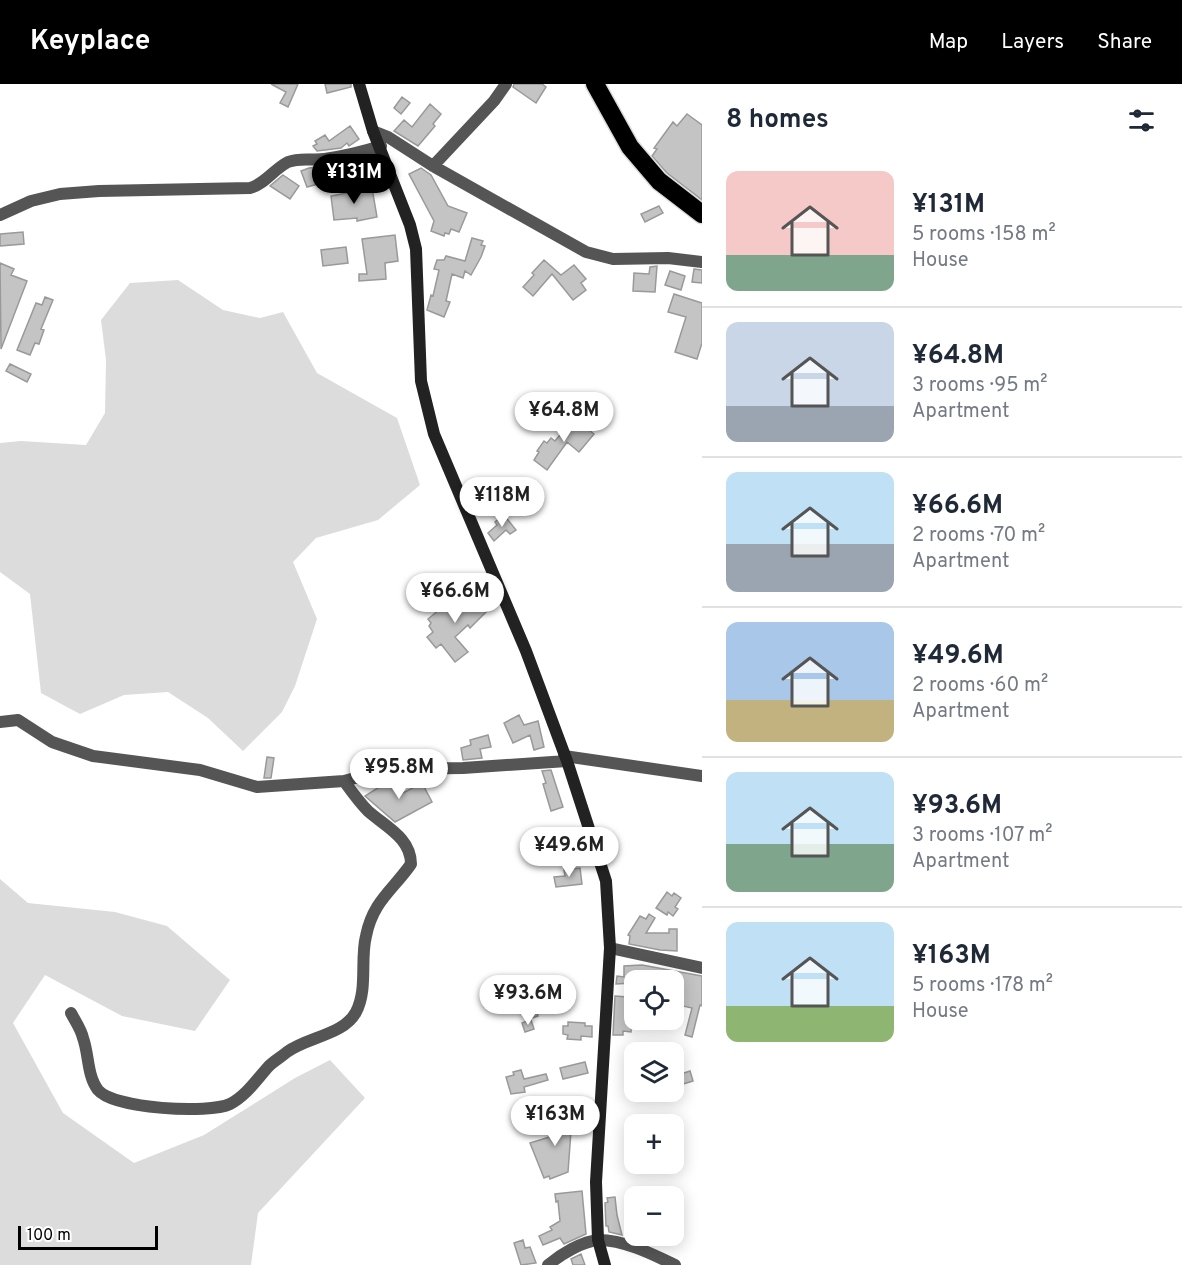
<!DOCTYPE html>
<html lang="en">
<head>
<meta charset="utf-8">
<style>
  :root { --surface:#fff; --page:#f6f6f7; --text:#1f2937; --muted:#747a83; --line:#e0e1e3; --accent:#000 }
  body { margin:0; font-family:Overpass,sans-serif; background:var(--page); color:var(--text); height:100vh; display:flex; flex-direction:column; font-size:22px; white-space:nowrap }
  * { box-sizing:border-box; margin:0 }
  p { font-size:20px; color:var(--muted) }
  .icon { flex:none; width:33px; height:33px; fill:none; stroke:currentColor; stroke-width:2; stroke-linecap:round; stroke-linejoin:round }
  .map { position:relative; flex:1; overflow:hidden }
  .sheet { display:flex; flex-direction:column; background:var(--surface); width:480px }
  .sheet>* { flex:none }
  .controls { position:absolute; left:624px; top:886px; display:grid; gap:12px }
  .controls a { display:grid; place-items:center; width:60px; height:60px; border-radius:12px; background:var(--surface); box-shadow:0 3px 15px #0003; font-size:30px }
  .scale { position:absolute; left:18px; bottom:15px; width:140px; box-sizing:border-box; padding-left:6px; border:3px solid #000; border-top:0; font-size:16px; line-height:21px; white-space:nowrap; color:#000; -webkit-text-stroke:4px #fff; paint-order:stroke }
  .price { position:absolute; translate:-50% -51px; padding:0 14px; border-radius:21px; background:#fff; color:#222; font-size:20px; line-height:39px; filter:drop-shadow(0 2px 3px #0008) }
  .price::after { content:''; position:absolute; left:50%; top:36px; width:18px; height:14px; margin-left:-9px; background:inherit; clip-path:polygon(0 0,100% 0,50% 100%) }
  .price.on { background:var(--accent); color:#fff }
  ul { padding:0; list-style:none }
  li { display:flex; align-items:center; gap:18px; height:150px; padding:0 24px }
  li+li { border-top:2px solid var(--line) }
  li span { display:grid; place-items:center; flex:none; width:168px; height:120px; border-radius:12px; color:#555 }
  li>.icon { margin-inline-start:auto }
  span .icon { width:72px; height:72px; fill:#fffc; stroke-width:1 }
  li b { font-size:26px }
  h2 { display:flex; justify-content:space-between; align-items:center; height:72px; padding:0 24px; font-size:26px }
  header { display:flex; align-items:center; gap:36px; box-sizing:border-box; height:84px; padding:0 30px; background:var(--accent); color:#fff }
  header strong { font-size:28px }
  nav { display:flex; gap:33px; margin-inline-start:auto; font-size:21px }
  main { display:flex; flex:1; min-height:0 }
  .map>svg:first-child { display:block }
  .green { fill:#dcdcdc }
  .building { fill:#c4c4c4; stroke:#999; stroke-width:1.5 }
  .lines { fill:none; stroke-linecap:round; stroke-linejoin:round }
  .highway-casing { stroke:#dbdbdb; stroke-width:21 }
  .street { stroke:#555; stroke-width:12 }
  .secondary { stroke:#222; stroke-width:12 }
  .highway { stroke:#000; stroke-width:18 }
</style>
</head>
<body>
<header>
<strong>Keyplace</strong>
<nav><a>Map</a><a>Layers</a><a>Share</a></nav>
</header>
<main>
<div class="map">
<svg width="702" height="1181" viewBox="0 0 702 1181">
  <rect width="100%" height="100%" fill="#fff"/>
  <!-- green -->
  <path class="green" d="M178 196 223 226 260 234 283 228 317 289 397 334 420 401 378 436 316 454 293 478 317 535 295 602 282 628 243 667 208 634 168 608 124 611 80 630 41 609 30 510 0 488V359L21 357 86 361 105 329 106 276 101 236 130 199Z
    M0 795 28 819 115 828 167 842 230 896 195 947 122 932 45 891 13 939 63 1029 134 1079 204 1051 295 994 330 976 365 1014 258 1129 251 1181H0Z"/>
  <!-- building -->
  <path class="building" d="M271 0H298L288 23 280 19 286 8Z
    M325 0H351V3L327 9Z
    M514 0H542L546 3 536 19 513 3Z
    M402 13 410 19 401 30 394 24Z
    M430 20 441 30 433 40 435 42 418 62 394 47 404 36 412 43Z
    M687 30 702 41V116L667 89 652 72 657 65 654 64 673 38 677 42Z
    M350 42 359 55 349 62 347 59 341 64 317 67 313 62 317 60 315 57 325 51 329 57Z
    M352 78 358 91 330 103 329 97 307 103 301 87 309 84 340 81 341 82Z
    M421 84 431 91 448 122 467 129 459 148 451 145 449 150 445 149 444 152 431 147 434 137 409 90Z
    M283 91 299 102 290 115 270 102Z
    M372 104 377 133 357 137V134L334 136 331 112Z
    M659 122 663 129 645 138 641 130Z
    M23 148 24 160 0 162V150Z
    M395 151 398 177 385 179 386 195 359 197V190H367L362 155Z
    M472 154 483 157 481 161 485 162 481 173 471 191 465 187 463 194 452 190 446 217 450 218 444 233 427 226 431 211 433 212 439 186 434 185 437 176H444L446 172 465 177Z
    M346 163 348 179 323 182 321 166Z
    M544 176 561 191 574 181 586 195 581 199 586 206 573 216 552 190 533 212 523 203 534 191 532 189Z
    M0 179 14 185 11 191 27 197 1 265Z
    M657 182 655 208 633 207 634 189 649 190 650 183Z
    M694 185 702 186V199L692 198Z
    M670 187 685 192 681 206 665 201Z
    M674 210 702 219V259L697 275 675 268 686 233 668 228Z
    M45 213 53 216 41 245 44 246 39 260 35 259 30 271 17 266 36 219 42 221Z
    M10 280 31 290 27 298 6 287Z
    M574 334 594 350 579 368 567 358 547 386 534 376 539 368 537 367 544 357 547 359 551 354 555 357Z
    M504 431 516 446 510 450 506 446 494 457 488 449 497 441 495 438Z
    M458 510 468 522 480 512 490 524 470 544 468 541 455 553 468 568 455 578 441 560 436 564 427 553 433 548 429 542 431 539 428 535Z
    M519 631 524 641 538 637 544 663 534 666 530 651 513 659 504 639Z
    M488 651 491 663 480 665 482 674 463 676 461 664 471 661 470 656Z
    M375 670 377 679 362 683Z
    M267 673 274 674 271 694H264Z
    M551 686 563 723 551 727 543 700 546 699 542 687Z
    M390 696 392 699 395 697 403 709 422 699 432 718 395 738 365 712Z
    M580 784 582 800 556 803 554 793 565 792 564 786Z
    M667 808 672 812 674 809 681 814 675 823 678 825 673 832 668 828 667 831 656 824Z
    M649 830 655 834 646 849H669V845H677V867L660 866 629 860 630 852 628 851 640 832 646 835Z
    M642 881 702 892V922L700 921 692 953 685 951 692 924 674 920V897H634V899L616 900 617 892 624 893V882Z
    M615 912 627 913 625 937 632 938 631 948 623 947V951H613Z
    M534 918 538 932 526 936 521 922Z
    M531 936 534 945 525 948 522 939Z
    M568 938 585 939V942H592V953L581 952V956L567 955 568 951 563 950V942H568Z
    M585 978 588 989 563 995 560 984Z
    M521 986 524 995 546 990 548 996 524 1003 525 1008 511 1010 506 993 514 991 513 988Z
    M683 987 684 989 690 987 693 997 674 1003V990Z
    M560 1022 562 1030 567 1029 571 1047 568 1088 550 1095 549 1092 544 1094 530 1059 556 1051 550 1024Z
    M582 1107 586 1150 564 1160 560 1154 543 1161 539 1152 552 1146 550 1143 560 1137 558 1117 556 1118 555 1110Z
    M615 1113 617 1131 622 1151 609 1148 608 1142H606L605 1119 608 1118 607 1114Z
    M523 1156 525 1164 530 1163 536 1179 521 1181 514 1159Z
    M581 1170 585 1181H573L571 1175Z"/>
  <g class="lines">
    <defs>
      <path id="highway" d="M595 0 630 63 659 97 702 130"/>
    </defs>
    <!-- highway casing -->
    <use href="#highway" class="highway-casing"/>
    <!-- street -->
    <path class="street" d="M373 47 388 53 433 82 586 168 613 175 668 174 702 178
      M433 82 494 17 506 0
      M0 131 31 117 60 110 99 107 250 104C265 100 274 85 288 78 301 73 313 77 325 75 344 72 362 68 381 62
      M0 638 18 636 52 658 93 672 200 686 257 703 344 697 388 685 463 684 567 677
      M564 672 702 692
      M610 864 702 884
      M71 929C75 937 81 945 83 954 89 970 87 992 98 1006 114 1025 209 1030 230 1020 246 1012 257 995 269 982 274 977 281 973 287 968 307 953 344 951 356 928 368 905 360 876 366 852 373 817 393 806 411 780 411 754 386 743 368 727 359 718 352 708 344 697
      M548 1181C560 1171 582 1157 599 1156 624 1156 652 1170 675 1181"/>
    <!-- secondary -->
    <path class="secondary" d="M359 0 373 47 410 141 416 165 421 297 434 350 526 567 567 677 606 797 610 864 596 1098 598 1156 605 1181"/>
    <!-- highway -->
    <use href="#highway" class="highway"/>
  </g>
</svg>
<div class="controls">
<a><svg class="icon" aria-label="locate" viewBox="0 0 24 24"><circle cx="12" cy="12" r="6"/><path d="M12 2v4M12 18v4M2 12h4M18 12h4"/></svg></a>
<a><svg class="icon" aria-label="layers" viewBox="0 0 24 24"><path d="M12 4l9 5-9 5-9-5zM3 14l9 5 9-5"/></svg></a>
<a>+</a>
<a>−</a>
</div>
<div class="scale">100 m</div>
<b class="price on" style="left:354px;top:121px">¥131M</b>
<b class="price" style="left:564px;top:359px">¥64.8M</b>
<b class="price" style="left:502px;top:444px">¥118M</b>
<b class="price" style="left:455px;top:540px">¥66.6M</b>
<b class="price" style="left:399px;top:716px">¥95.8M</b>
<b class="price" style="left:569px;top:794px">¥49.6M</b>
<b class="price" style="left:528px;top:942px">¥93.6M</b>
<b class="price" style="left:555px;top:1063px">¥163M</b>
</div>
<section class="sheet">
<h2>8 homes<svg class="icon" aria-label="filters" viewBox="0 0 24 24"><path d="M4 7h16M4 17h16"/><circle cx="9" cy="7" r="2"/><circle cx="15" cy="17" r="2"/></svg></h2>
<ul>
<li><span style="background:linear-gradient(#f6c9c9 70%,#7fa58c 0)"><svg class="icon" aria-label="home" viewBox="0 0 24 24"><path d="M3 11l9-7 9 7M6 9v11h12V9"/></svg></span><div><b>¥131M</b><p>5 rooms · 158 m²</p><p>House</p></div></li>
<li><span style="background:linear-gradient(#c9d6e8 70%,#9aa5b1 0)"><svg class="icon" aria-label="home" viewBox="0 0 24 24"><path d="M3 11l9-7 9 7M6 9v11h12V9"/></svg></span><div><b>¥64.8M</b><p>3 rooms · 95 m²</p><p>Apartment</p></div></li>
<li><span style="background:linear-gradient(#bfe0f5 60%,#9aa5b1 0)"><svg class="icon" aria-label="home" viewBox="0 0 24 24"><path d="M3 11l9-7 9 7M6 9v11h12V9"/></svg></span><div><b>¥66.6M</b><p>2 rooms · 70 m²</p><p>Apartment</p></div></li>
<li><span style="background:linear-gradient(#a9c7e8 65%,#c2b280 0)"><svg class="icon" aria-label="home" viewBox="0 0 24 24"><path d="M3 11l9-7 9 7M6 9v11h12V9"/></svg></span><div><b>¥49.6M</b><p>2 rooms · 60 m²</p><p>Apartment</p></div></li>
<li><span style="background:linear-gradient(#bfe0f5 60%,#7fa58c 0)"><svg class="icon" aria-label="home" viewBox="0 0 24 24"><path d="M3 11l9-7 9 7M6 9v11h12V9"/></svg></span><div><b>¥93.6M</b><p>3 rooms · 107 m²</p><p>Apartment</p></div></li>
<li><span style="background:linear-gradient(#bfe0f5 70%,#8fb573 0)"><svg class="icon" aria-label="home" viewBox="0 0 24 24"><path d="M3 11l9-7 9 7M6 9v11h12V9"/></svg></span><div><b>¥163M</b><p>5 rooms · 178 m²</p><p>House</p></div></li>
</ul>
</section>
</main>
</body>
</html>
